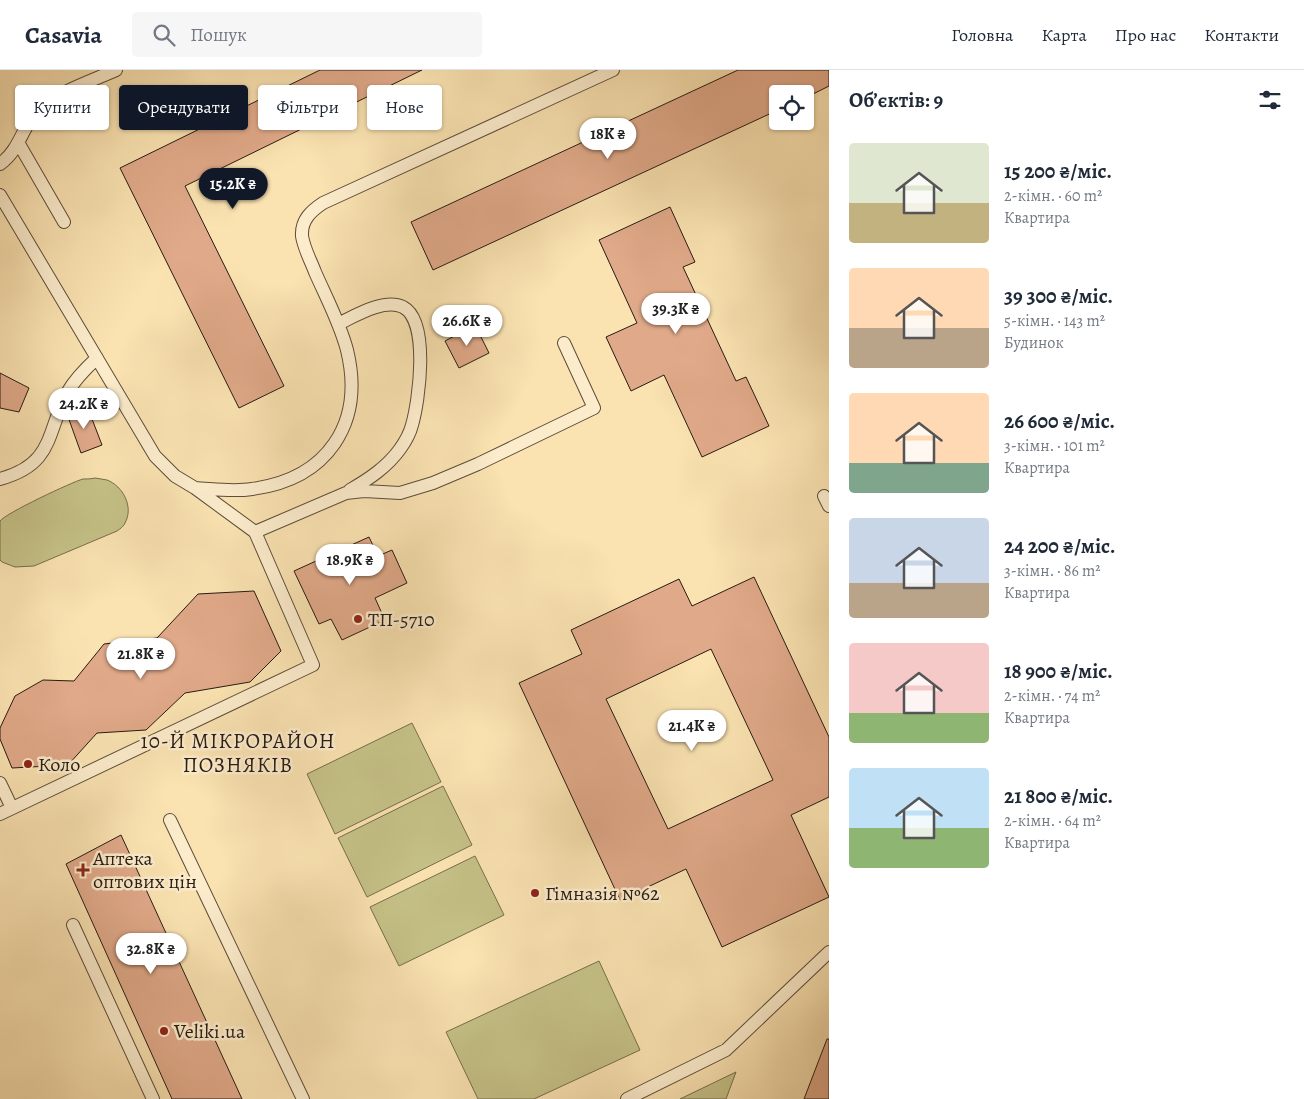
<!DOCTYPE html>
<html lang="uk">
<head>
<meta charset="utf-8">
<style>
  :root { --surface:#fff; --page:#f6f6f7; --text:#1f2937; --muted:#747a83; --line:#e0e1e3; --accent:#111827 }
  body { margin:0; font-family:Alegreya,serif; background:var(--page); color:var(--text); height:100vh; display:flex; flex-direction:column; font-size:19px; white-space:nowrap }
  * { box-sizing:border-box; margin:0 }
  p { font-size:16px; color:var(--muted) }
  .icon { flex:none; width:28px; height:28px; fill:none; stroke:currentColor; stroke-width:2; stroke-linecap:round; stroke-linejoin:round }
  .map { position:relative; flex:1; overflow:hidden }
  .panel { display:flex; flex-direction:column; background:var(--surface); width:475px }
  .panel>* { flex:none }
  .top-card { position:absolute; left:15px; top:15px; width:475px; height:45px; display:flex; gap:10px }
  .buttons { position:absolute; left:769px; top:15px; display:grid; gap:10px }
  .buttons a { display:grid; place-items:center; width:45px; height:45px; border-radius:5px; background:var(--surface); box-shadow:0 1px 4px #0004; font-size:25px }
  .price { position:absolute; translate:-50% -42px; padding:0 11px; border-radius:18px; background:#fff; color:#222; font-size:16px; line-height:32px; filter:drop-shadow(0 1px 2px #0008) }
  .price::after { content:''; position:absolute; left:50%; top:30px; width:15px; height:11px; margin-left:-8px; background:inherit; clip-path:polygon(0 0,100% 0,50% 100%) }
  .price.selected { background:var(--accent); color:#fff }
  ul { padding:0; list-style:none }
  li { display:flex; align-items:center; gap:15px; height:125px; padding:0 20px }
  li span { display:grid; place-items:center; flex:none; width:140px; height:100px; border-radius:5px; color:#555 }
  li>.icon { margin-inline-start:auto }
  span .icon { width:60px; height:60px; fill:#fffc; stroke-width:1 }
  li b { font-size:21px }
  h2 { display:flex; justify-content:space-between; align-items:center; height:60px; padding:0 20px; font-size:21px }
  .tag { padding:0 18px; border-radius:5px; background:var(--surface); box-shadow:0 1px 4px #0004; font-size:18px; line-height:45px }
  .tag.selected { background:var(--accent); color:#fff }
  header { display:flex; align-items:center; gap:30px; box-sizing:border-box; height:70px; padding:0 25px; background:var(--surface); border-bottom:1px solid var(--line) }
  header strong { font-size:24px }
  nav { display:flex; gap:28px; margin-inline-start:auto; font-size:18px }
  .search { width:350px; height:45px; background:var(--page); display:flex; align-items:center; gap:12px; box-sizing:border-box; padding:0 18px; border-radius:5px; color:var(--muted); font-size:19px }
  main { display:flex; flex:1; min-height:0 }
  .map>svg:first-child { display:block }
  .green { fill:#c5c187; stroke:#766e4d }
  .building { fill:#e0a989; stroke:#271b13; fill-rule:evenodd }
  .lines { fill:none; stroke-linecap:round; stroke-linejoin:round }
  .lane-casing { stroke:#5c4d3a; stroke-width:14 }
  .lane { stroke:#fceccc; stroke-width:12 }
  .poi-dot { fill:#8f2418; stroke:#fceccc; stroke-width:2 }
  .labels { text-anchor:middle; stroke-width:5; stroke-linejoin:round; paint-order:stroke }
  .poi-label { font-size:20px; fill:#271b13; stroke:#fceccc; text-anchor:start }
  .neighbourhood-label { font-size:21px; letter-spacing:1px; fill:#271b13; stroke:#fceccc }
</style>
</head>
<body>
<header>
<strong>Casavia</strong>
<div class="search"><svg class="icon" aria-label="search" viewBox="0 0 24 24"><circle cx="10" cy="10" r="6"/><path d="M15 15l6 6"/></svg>Пошук</div>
<nav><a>Головна</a><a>Карта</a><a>Про нас</a><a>Контакти</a></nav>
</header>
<main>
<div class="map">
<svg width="829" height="1029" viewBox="0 0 829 1029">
  <rect width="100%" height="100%" fill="#fae2b1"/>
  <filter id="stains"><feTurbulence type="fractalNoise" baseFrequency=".004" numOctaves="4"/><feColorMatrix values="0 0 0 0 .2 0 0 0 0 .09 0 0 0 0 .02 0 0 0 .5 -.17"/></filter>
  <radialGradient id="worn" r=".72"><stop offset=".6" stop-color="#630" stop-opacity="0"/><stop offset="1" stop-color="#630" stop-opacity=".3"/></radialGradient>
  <!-- green -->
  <path class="green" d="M95 408C99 409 103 409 107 410 123 416 134 437 125 453 124 456 120 459 117 461L34 496 15 497 2 492 0 490V451C6 443 72 412 83 409 87 409 91 409 95 408Z
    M412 653 441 712 335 764 307 704Z
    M443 716 472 775 367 827 338 768Z
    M475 786 504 845 399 896 370 837Z
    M599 891 640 980 534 1029H478L446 962Z
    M736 1002 726 1029H680Z"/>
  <!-- building -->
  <path class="building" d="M320 0H422L185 116 284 316 239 338 120 98Z
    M738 0H829V16L805 28V24H778V40L433 200 411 152Z
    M670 137 695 192 683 197 736 311 746 307 769 356 702 387 664 305 631 321 606 267 637 253 599 170Z
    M475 255 489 283 459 298 445 271Z
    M0 303 29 318 19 342 0 338Z
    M87 336 102 375 81 383 67 344Z
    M369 467 378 486 392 480 407 513 375 528 385 550 342 570 331 549 319 554 294 501Z
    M754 507 829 667V727L791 745 829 827 722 877 686 799 620 830 519 613 582 584 571 560 679 509 692 536ZM711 579 773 710 668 759 606 629Z
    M254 521 281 581 250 612 185 623 146 660 97 663 68 695 12 698 0 669V658L15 626 43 610 74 611 104 574 157 568 198 524Z
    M121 765 242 1029H172L66 794Z
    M827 969H829V1029H804Z"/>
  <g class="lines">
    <defs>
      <path id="lane" d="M19 74 64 152
        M0 94C21 79 22 55 40 38 54 24 96 9 116 0
        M0 125 155 386 175 406 195 418 255 462 346 423 364 421 400 423 433 413 478 394 594 338 564 273
        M338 254C355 246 384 228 403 237 430 251 419 331 412 355 410 363 405 372 400 379 387 397 369 409 350 420
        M0 409C54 394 46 364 67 323 75 309 85 299 97 288
        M195 418C214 419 233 422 252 419 327 409 365 354 347 280 340 253 326 227 315 202 311 191 304 179 302 166 301 150 311 141 323 133L613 0
        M824 426 829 436
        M0 713 12 738
        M0 744 313 595 255 462
        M170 750 303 1029
        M73 855 153 1029
        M627 1029 726 980 829 882"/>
    </defs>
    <!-- lane casing -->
    <use href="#lane" class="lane-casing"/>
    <!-- lane -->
    <use href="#lane" class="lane"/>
  </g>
  <!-- markers -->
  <g class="poi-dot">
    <circle cx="358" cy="549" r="5"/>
    <circle cx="28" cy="694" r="5"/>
    <path d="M80.5 792.5h5v5h5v5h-5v5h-5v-5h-5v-5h5z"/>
    <circle cx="535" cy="823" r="5"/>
    <circle cx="164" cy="961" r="5"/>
  </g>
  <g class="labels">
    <!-- poi labels -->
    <g class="poi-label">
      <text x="368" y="556">ТП-5710</text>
      <text x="38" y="701">Коло</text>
      <text x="93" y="795">Аптека<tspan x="93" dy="23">оптових цін</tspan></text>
      <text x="545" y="830">Гімназія №62</text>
      <text x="174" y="968">Veliki.ua</text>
    </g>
    <!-- neighbourhood labels -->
    <g class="neighbourhood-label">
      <text x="238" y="678">10-Й МІКРОРАЙОН<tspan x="238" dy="24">ПОЗНЯКІВ</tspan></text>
    </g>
  </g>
  <rect width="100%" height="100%" filter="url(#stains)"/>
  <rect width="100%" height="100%" fill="url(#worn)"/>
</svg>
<div class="buttons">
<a><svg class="icon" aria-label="locate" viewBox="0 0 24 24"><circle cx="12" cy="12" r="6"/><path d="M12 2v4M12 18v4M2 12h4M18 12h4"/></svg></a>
</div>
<b class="price" style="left:608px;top:90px">18K ₴</b>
<b class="price selected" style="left:233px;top:140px">15.2K ₴</b>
<b class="price" style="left:676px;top:265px">39.3K ₴</b>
<b class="price" style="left:467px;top:277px">26.6K ₴</b>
<b class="price" style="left:84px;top:360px">24.2K ₴</b>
<b class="price" style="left:350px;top:516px">18.9K ₴</b>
<b class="price" style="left:141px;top:610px">21.8K ₴</b>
<b class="price" style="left:692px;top:682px">21.4K ₴</b>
<b class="price" style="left:151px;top:905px">32.8K ₴</b>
<div class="top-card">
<a class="tag">Купити</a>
<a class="tag selected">Орендувати</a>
<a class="tag">Фільтри</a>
<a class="tag">Нове</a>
</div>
</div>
<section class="panel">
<h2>Об’єктів: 9<svg class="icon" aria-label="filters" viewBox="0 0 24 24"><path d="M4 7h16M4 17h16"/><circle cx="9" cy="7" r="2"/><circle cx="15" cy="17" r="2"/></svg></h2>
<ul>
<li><span style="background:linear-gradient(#dfe7d0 60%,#c2b280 0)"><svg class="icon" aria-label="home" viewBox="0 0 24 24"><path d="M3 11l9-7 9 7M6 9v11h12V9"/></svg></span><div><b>15 200 ₴/міс.</b><p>2-кімн. · 60 m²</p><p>Квартира</p></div></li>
<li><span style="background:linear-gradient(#ffd9b3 60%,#b9a48a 0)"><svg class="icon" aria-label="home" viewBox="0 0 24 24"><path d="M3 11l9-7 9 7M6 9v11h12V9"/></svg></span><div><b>39 300 ₴/міс.</b><p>5-кімн. · 143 m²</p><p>Будинок</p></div></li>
<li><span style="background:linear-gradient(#ffd9b3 70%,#7fa58c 0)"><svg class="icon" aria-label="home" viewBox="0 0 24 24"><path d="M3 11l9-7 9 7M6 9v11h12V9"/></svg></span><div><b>26 600 ₴/міс.</b><p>3-кімн. · 101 m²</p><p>Квартира</p></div></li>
<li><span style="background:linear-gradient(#c9d6e8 65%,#b9a48a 0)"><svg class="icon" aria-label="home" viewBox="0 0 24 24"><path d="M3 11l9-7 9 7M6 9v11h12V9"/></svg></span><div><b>24 200 ₴/міс.</b><p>3-кімн. · 86 m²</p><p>Квартира</p></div></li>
<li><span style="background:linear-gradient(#f6c9c9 70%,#8fb573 0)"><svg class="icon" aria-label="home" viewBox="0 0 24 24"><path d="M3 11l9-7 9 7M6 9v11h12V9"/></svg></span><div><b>18 900 ₴/міс.</b><p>2-кімн. · 74 m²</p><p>Квартира</p></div></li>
<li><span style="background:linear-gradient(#bfe0f5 60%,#8fb573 0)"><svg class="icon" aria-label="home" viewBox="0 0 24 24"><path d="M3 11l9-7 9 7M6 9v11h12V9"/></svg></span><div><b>21 800 ₴/міс.</b><p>2-кімн. · 64 m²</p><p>Квартира</p></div></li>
</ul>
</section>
</main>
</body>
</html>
